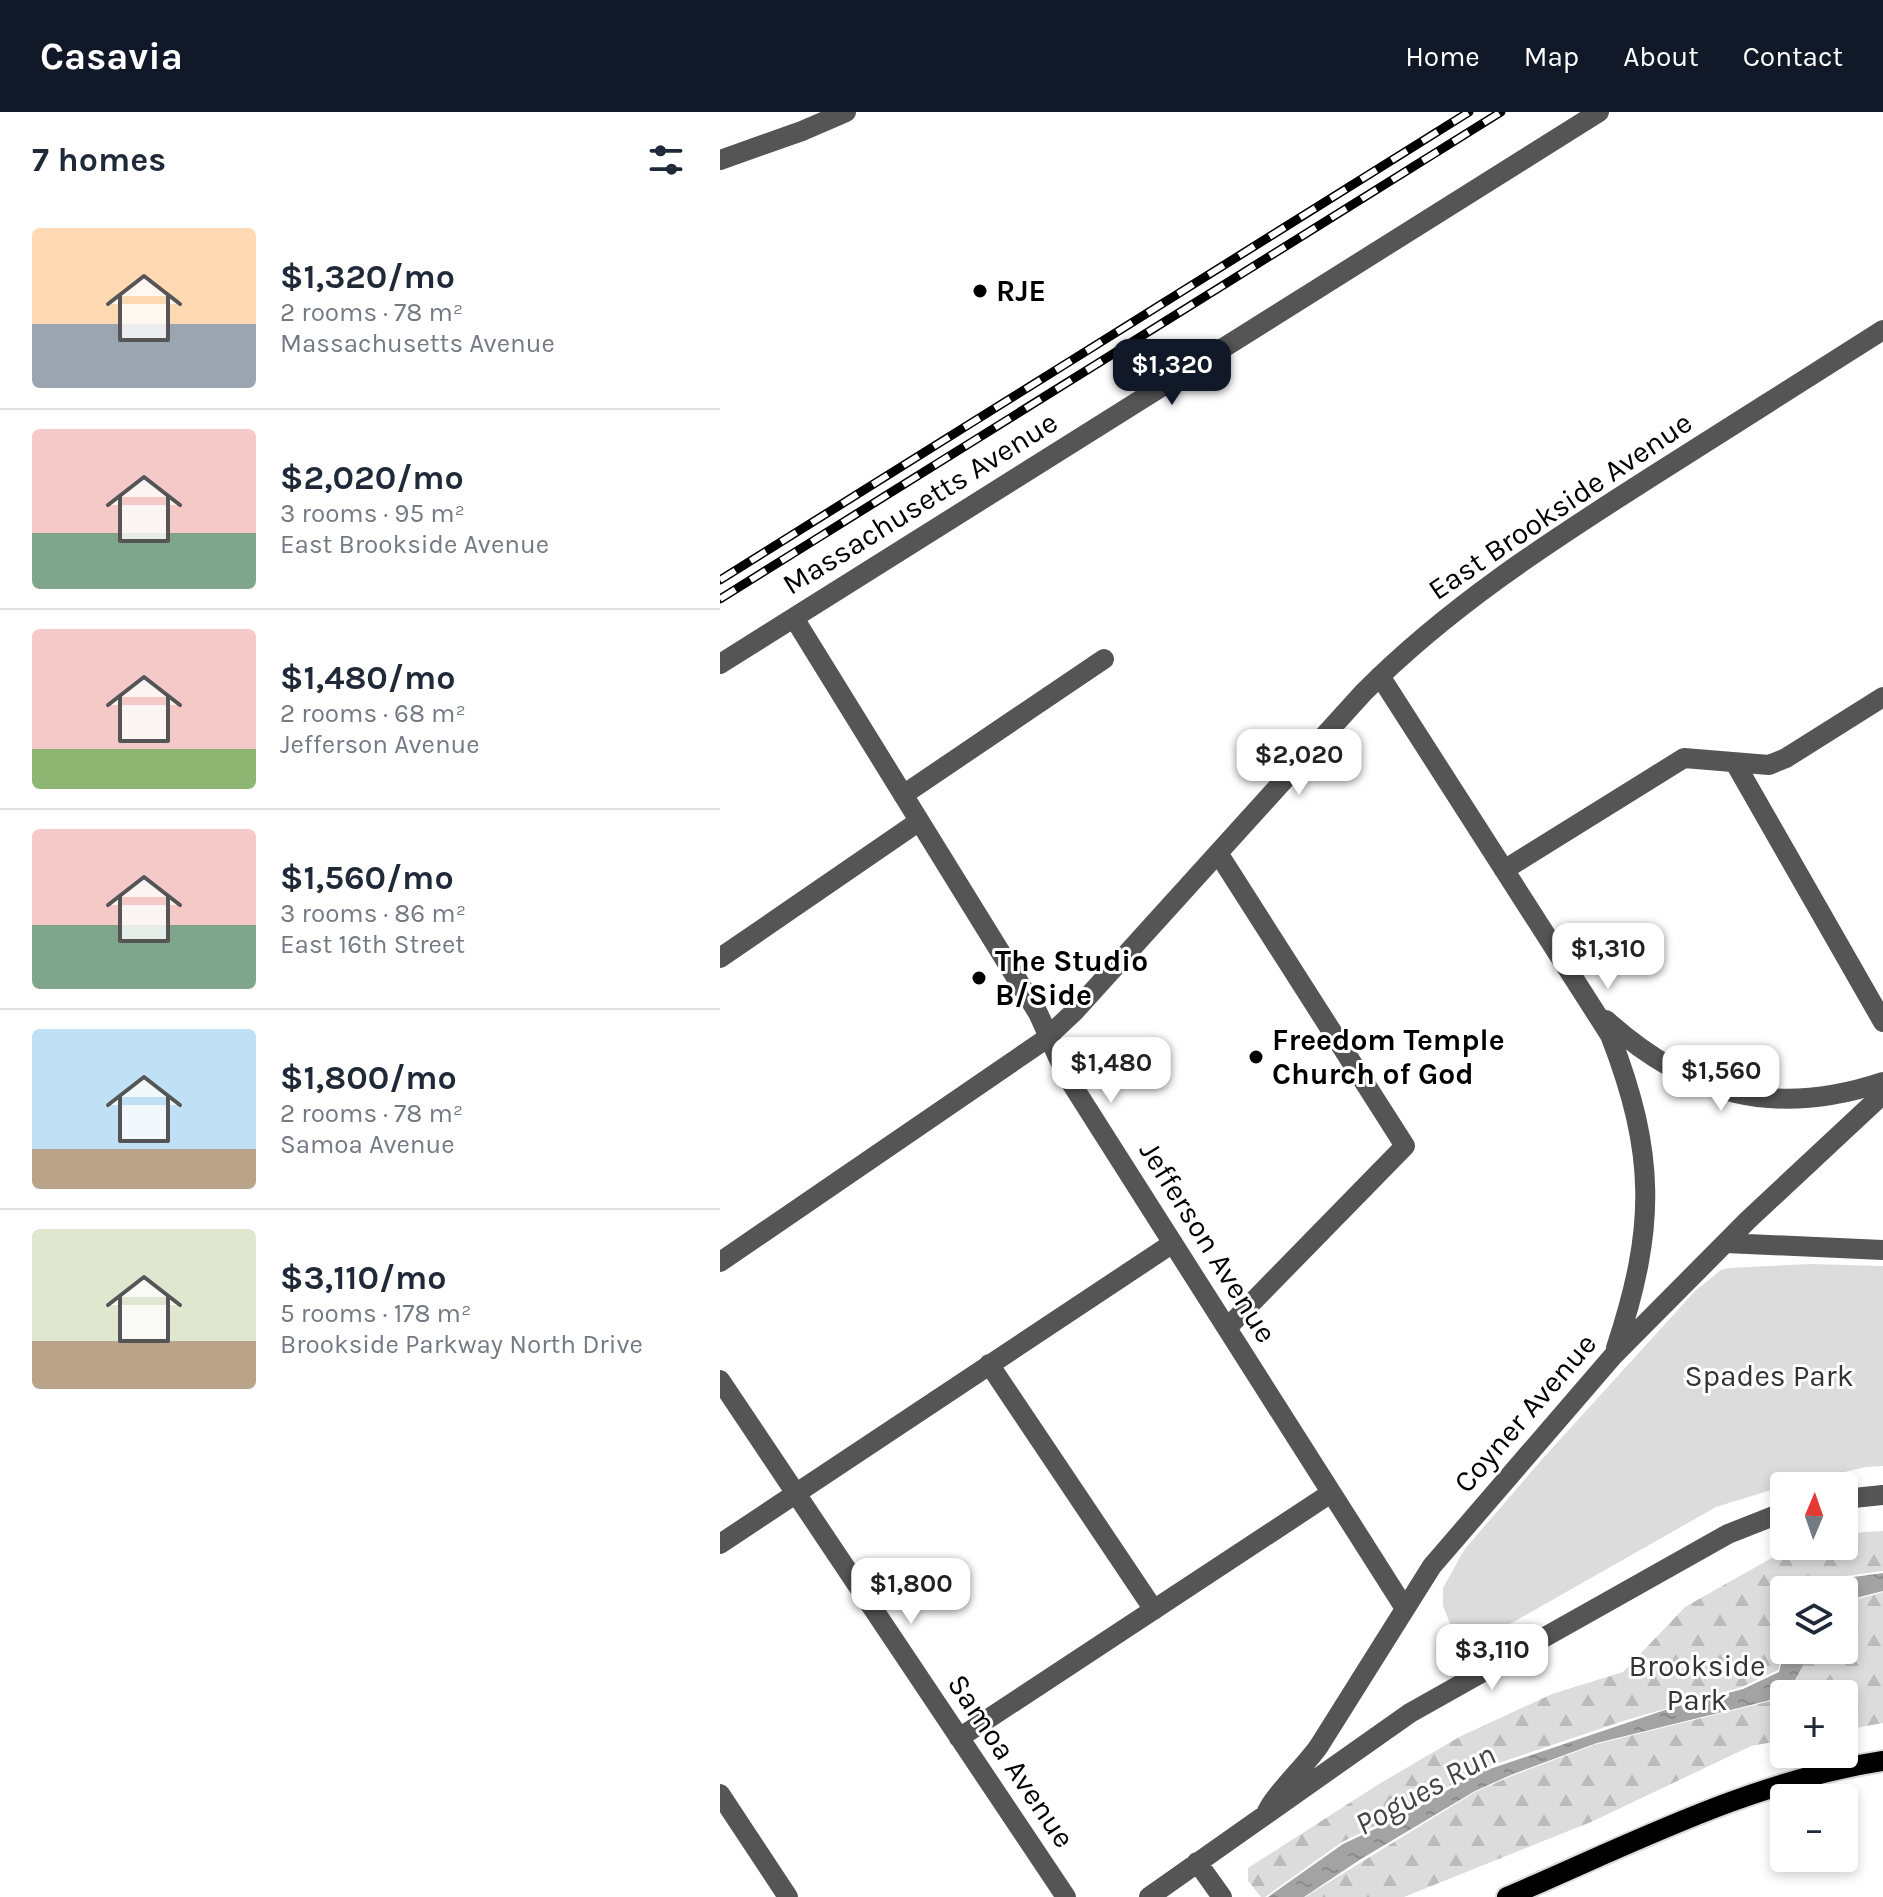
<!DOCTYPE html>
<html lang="en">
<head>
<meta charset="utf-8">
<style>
  :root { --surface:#fff; --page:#f2f2f3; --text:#1f2937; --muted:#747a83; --line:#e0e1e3; --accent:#111827 }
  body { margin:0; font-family:Karla,sans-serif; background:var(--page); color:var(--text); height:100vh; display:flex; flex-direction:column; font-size:30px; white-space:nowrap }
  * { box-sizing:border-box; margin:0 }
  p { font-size:26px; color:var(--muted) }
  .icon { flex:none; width:44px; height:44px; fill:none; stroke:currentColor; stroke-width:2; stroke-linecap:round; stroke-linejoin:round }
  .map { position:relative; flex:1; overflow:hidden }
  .details { display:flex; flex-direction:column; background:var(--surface); width:720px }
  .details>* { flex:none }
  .needle { width:52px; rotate:2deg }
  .tools { position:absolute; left:1050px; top:1360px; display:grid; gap:16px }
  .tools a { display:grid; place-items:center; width:88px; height:88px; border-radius:8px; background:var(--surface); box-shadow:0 4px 12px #0003; font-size:40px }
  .price { position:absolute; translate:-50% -68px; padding:0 18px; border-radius:16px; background:#fff; color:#222; font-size:26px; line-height:52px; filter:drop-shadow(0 2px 4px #0008) }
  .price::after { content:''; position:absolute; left:50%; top:48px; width:24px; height:18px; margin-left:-12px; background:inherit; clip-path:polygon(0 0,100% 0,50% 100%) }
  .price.on { background:var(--accent); color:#fff }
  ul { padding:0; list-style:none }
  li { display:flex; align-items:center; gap:24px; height:200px; padding:0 32px }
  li+li { border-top:2px solid var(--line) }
  li span { display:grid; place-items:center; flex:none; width:224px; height:160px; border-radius:8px; color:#555 }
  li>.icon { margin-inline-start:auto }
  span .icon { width:96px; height:96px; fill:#fffc; stroke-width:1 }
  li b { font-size:34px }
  h2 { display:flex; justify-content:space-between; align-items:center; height:96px; padding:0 32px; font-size:34px }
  header { display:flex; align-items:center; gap:48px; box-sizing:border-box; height:112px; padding:0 40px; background:var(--accent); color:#fff }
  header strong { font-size:38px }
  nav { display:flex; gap:44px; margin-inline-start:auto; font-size:28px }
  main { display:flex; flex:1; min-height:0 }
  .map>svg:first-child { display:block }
  .green { fill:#dcdcdc }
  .forest { fill:url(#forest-firs) }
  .water { fill:url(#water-ripples) }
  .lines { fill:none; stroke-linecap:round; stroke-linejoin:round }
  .major-casing { stroke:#dbdbdb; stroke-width:24 }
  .minor { stroke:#555; stroke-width:20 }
  .major { stroke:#000; stroke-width:20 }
  .rail-casing { stroke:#000; stroke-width:9 }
  .rail { stroke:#fff; stroke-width:6; stroke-dasharray:18; stroke-linecap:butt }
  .poi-dot { fill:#000; stroke:#fff; stroke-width:3 }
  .labels { text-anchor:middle; stroke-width:6; stroke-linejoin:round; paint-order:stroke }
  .poi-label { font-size:30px; font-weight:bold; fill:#000; stroke:#fff; text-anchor:start }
  .street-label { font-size:30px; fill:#000; stroke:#fff }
  .park-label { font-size:30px; fill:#333; stroke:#fff }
  .water-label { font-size:32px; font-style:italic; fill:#444; stroke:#fff }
</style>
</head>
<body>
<header>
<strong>Casavia</strong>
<nav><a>Home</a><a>Map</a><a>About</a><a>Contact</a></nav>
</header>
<main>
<section class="details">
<h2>7 homes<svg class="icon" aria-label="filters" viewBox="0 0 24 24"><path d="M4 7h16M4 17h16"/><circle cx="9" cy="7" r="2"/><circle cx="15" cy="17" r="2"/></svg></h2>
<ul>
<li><span style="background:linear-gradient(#ffd9b3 60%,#9aa5b1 0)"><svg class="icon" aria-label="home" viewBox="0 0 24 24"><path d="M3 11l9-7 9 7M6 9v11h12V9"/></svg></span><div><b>$1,320/mo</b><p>2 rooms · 78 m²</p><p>Massachusetts Avenue</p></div></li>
<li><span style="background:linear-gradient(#f6c9c9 65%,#7fa58c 0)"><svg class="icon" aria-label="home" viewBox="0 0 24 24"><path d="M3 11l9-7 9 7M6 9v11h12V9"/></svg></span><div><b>$2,020/mo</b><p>3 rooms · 95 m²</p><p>East Brookside Avenue</p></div></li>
<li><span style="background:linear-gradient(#f6c9c9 75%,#8fb573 0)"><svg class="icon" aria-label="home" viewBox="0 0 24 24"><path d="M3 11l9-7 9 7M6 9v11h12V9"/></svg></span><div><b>$1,480/mo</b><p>2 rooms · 68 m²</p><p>Jefferson Avenue</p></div></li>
<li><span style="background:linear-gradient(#f6c9c9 60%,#7fa58c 0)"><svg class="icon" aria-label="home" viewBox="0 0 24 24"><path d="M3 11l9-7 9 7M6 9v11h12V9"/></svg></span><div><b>$1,560/mo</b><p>3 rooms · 86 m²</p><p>East 16th Street</p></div></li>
<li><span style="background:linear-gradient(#bfe0f5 75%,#b9a48a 0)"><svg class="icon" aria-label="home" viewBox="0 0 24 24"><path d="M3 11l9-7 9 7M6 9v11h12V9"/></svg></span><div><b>$1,800/mo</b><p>2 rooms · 78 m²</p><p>Samoa Avenue</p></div></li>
<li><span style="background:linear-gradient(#dfe7d0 70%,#b9a48a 0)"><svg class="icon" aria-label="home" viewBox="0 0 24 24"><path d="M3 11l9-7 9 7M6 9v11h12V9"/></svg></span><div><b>$3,110/mo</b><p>5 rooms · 178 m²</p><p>Brookside Parkway North Drive</p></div></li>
</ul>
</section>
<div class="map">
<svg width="1163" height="1785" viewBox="0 0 1163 1785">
  <defs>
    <pattern id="forest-firs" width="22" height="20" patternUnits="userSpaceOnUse" patternTransform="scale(2)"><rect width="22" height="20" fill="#dcdcdc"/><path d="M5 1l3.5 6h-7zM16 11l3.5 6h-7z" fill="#bbb"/></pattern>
    <pattern id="water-ripples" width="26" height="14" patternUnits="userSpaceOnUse" patternTransform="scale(2)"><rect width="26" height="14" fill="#a3a3a3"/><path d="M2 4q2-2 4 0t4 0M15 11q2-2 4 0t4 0" fill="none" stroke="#8b8b8b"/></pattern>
  </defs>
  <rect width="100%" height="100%" fill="#fff"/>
  <!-- green -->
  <path class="green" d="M1091 1152 1163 1154V1354L1146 1355 1064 1374 996 1395 774 1521 748 1527 734 1521 723 1494V1476L744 1438 825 1344 975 1179 1001 1158 1009 1156Z"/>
  <!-- forest -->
  <path class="forest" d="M1163 1419V1459L1111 1466 1097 1478H1064V1536L1058 1558 1022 1575 903 1609 755 1659 687 1699 622 1730 545 1785H541L528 1769V1756L659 1672 741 1624 832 1582 903 1560 965 1495 1062 1440 1085 1434H1124V1424L1143 1420Z
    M1163 1480V1611L1124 1618V1582H1064V1628L1031 1634 871 1710 684 1785H585L755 1680 794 1663 877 1632 1047 1590 1072 1577 1090 1538H1124V1491Z"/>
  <!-- water -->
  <path class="water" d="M1163 1461V1479L1124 1489V1478H1100L1111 1468Z
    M1065 1538H1089L1086 1548 1071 1576 1047 1589 877 1631 793 1662 755 1679 641 1747 584 1785H548L623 1732 689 1701 755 1662 948 1597 1023 1577 1059 1560Z"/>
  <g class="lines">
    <defs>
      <path id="major" d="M787 1785C909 1733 1031 1669 1163 1649"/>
    </defs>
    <!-- major casing -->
    <use href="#major" class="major-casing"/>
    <!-- minor -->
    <path class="minor" d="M0 48 82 19 126 0
      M74 506 318 901 346 963 684 1495
      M0 552 879 0
      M660 564 890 923C936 1042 936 1115 896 1236
      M1015 651 1163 910
      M183 683 384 547
      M498 741 685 1034 507 1216
      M784 758 964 646 1049 653 1066 646 1163 585
      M0 846 198 710
      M886 908C971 984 1054 1006 1163 970
      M1006 1131 1163 1138
      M0 1150 323 929 354 900 643 581C728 495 829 430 931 365 1008 316 1086 267 1163 218
      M269 1252 434 1498
      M0 1268 346 1785
      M1124 1387 1163 1383
      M0 1432 453 1131
      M239 1626 611 1381
      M0 1682 68 1785
      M546 1702C551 1686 587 1652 599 1634L712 1454 893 1244 1028 1108 1163 982
      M477 1750 502 1785
      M429 1785 690 1601 1008 1422 1064 1400"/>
    <!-- major -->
    <use href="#major" class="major"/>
    <defs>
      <path id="rail" d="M0 468 749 0
        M0 487 781 0"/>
    </defs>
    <!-- rail casing -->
    <use href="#rail" class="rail-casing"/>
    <!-- rail -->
    <use href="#rail" class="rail"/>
  </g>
  <!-- markers -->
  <g class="poi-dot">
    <circle cx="260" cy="179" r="8"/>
    <circle cx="259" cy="866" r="8"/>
    <circle cx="536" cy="945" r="8"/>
  </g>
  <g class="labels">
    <!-- poi labels -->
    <g class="poi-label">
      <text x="276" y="189">RJE</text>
      <text x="275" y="859">The Studio<tspan x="275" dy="34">B/Side</tspan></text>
      <text x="552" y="938">Freedom Temple<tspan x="552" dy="34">Church of God</tspan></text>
    </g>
    <!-- street labels -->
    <g class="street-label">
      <text transform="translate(200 391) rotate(-32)" y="10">Massachusetts Avenue</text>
      <text transform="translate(840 394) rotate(-34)" y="10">East Brookside Avenue</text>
      <text transform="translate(488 1130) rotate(58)" y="10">Jefferson Avenue</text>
      <text transform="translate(805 1301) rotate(-49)" y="10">Coyner Avenue</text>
      <text transform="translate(291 1649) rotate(56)" y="10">Samoa Avenue</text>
    </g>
    <!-- park labels -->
    <g class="park-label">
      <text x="1049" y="1274">Spades Park</text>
      <text x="977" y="1564">Brookside<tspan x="977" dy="34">Park</tspan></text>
    </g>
    <!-- water labels -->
    <g class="water-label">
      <text transform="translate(705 1677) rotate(-29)" y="11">Pogues Run</text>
    </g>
  </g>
</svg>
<div class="tools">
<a><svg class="needle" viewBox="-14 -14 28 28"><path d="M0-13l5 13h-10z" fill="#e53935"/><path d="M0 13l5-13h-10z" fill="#747a83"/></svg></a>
<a><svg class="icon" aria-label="layers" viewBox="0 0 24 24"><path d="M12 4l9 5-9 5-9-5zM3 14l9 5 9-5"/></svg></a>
<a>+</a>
<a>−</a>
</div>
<b class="price on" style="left:452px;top:295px">$1,320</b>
<b class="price" style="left:579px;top:685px">$2,020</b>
<b class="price" style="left:888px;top:879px">$1,310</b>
<b class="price" style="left:391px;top:993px">$1,480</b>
<b class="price" style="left:1001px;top:1001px">$1,560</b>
<b class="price" style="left:191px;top:1514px">$1,800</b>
<b class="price" style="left:772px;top:1580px">$3,110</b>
</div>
</main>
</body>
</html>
